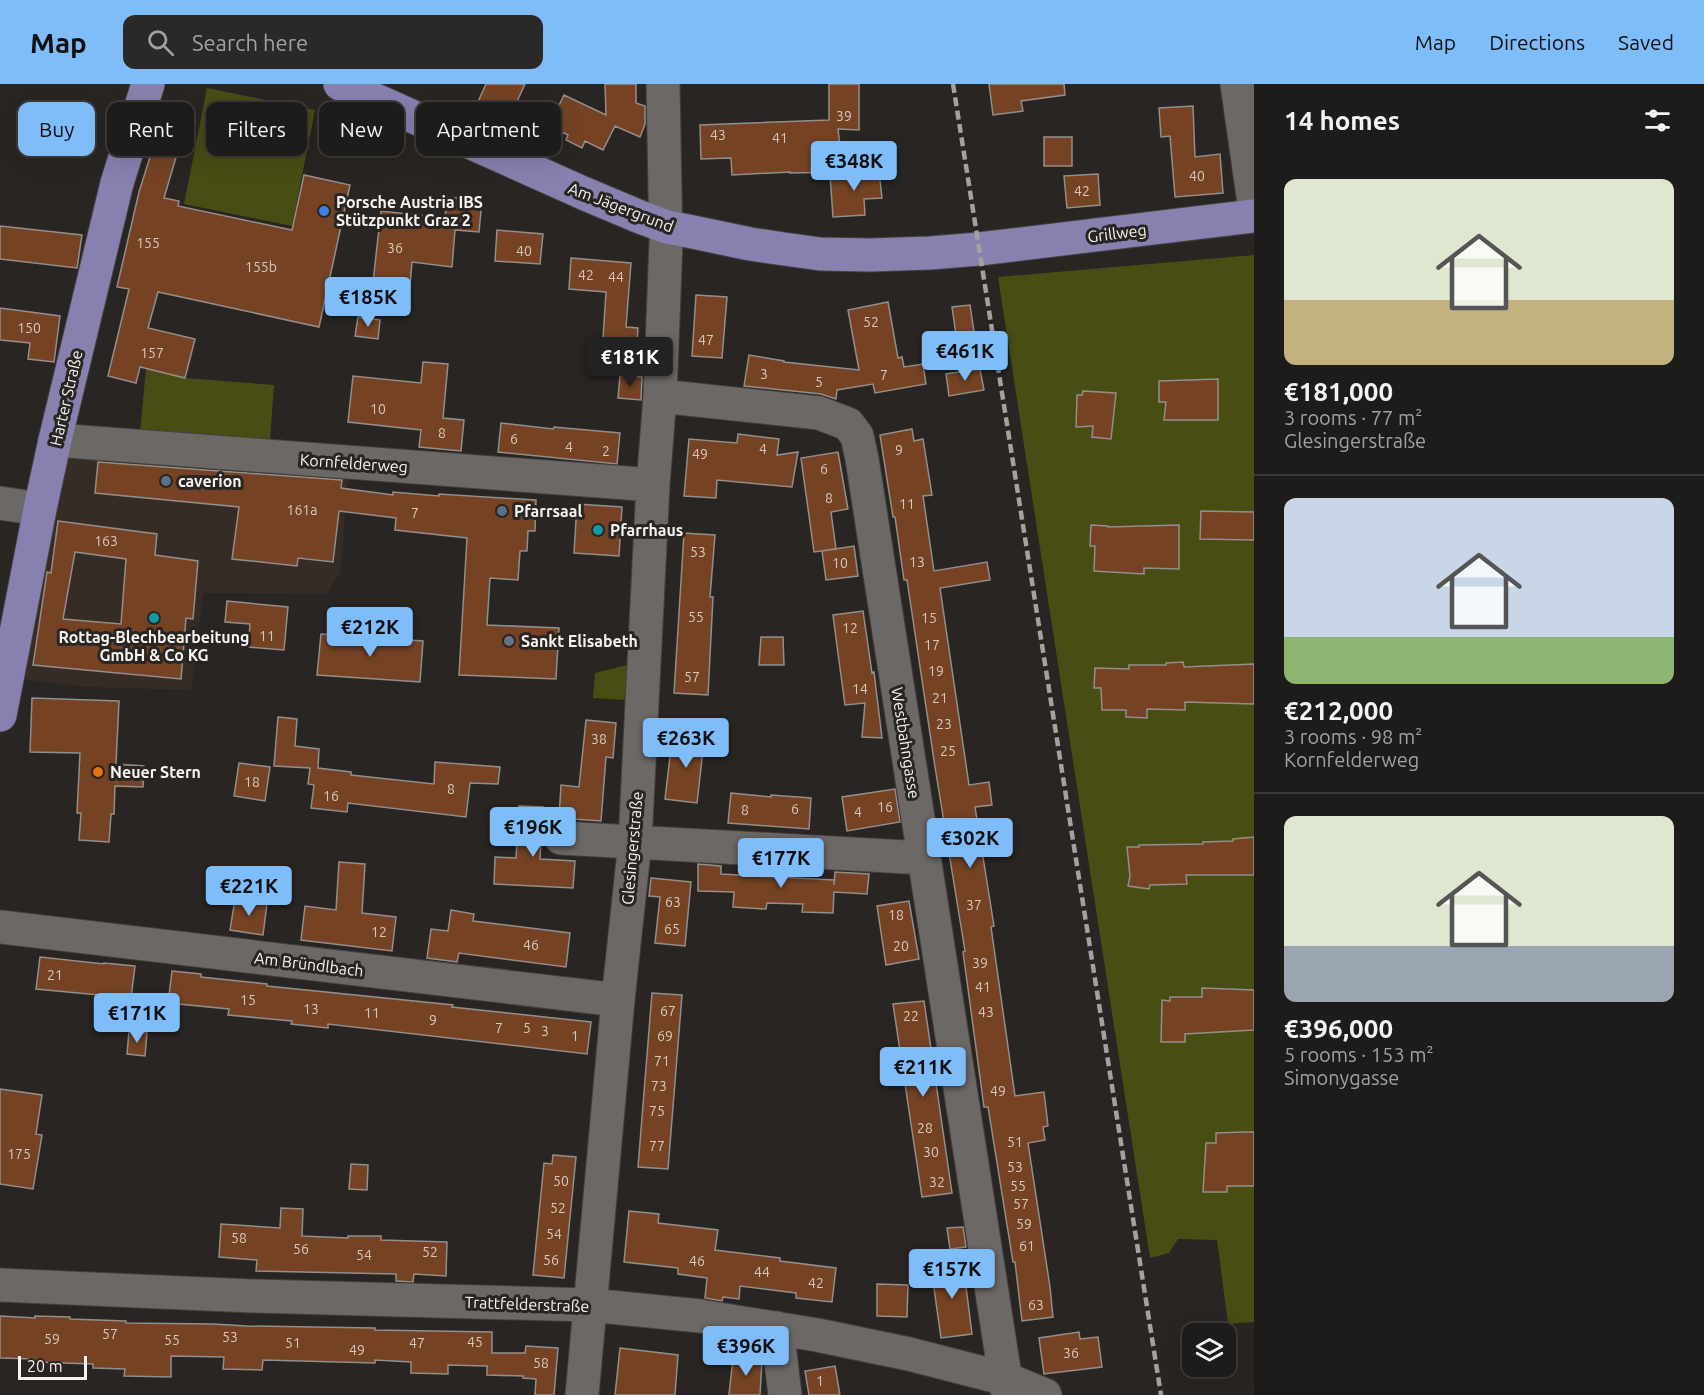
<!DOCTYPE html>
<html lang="en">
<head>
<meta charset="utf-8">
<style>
  :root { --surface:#1e1c1a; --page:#2b2927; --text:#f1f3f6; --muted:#a1a1a2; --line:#3c3a39; --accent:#7ebdf9 }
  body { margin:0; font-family:Ubuntu,sans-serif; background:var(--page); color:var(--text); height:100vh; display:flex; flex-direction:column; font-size:22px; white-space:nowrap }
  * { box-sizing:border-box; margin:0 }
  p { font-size:20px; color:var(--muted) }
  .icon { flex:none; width:33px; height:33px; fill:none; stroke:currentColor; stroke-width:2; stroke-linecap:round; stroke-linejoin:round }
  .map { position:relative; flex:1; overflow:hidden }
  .panel { display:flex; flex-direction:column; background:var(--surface); width:450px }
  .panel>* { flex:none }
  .guide { position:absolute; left:18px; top:18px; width:570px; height:54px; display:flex; gap:12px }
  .fabs { position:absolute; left:1182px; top:1239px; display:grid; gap:12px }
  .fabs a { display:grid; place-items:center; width:54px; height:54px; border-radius:12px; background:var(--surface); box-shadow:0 6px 24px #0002,0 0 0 2px var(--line); font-size:30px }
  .scale { position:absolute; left:18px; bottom:15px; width:69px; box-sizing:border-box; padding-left:6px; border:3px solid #f6f4f2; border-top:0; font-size:16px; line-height:21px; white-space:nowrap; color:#f6f4f2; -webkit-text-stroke:4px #282522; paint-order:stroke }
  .price { position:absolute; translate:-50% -51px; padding:0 14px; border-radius:6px; background:var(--accent); color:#111; font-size:20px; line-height:39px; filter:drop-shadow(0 2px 3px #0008) }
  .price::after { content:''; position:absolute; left:50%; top:36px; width:18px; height:14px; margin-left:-9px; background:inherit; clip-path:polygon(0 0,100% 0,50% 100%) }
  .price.selected { background:#222; color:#fff }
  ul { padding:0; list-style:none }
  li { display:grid; align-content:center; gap:12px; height:318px; padding:0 30px }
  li+li { border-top:2px solid var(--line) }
  li span { display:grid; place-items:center; height:186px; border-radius:12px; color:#555 }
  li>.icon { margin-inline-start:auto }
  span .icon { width:108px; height:108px; fill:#fffc; stroke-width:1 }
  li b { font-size:26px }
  h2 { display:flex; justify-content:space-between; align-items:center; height:72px; padding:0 30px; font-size:26px }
  .chip { padding:0 21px; border-radius:12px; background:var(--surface); box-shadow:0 6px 24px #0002,0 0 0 2px var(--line); font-size:21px; line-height:54px }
  .chip.selected { background:var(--accent); color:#111 }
  header { display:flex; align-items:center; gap:36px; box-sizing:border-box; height:84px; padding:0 30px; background:var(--accent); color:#111 }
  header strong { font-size:28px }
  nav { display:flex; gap:33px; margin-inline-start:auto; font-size:21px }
  .search { width:420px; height:54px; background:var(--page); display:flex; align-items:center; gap:15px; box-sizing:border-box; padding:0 21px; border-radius:12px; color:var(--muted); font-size:22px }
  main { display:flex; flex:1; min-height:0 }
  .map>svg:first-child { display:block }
  .built { fill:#362c26 }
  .green { fill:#484d14 }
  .building { fill:#754324; stroke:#938e8b; stroke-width:1.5; fill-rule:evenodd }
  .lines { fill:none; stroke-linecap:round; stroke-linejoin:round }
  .minor-casing { stroke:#43413f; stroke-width:35 }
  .major-casing { stroke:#43413f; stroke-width:35 }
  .minor { stroke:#6c6865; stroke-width:33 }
  .major { stroke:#8880af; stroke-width:33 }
  .rail { stroke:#a4a2a0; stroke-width:4.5; stroke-dasharray:9 4.5; stroke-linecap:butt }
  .shop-dot { fill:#3f7fe0; stroke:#282522; stroke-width:2 }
  .service-dot { fill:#5c6f8a; stroke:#282522; stroke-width:2 }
  .culture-dot { fill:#0f9aa8; stroke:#282522; stroke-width:2 }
  .worship-dot { fill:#6b7280; stroke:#282522; stroke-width:2 }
  .food-dot { fill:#e8710a; stroke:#282522; stroke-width:2 }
  .labels { text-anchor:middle; stroke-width:6; stroke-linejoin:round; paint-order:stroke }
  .number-label { font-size:14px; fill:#d6c8be }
  .poi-label { font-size:16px; font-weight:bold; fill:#f6f4f2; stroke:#282522; text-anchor:start }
  .street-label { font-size:16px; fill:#f6f4f2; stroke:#282522 }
</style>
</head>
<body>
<header>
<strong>Map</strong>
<div class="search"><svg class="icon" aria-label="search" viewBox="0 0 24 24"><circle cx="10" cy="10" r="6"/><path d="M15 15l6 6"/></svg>Search here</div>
<nav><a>Map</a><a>Directions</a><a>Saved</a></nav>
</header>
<main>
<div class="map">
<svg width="1254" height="1311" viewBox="0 0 1254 1311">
  <rect width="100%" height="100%" fill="#282522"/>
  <!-- built -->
  <path class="built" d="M66 365 348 394 341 488 327 510 203 509 191 606 88 603 20 595Z"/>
  <!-- green -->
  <path class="green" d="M207 4 315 26 292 142 184 120Z
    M1254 171V1238L1228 1240 1217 1156 1178 1155 1169 1169 1150 1174 998 193Z
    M146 285 185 294 274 301 270 358 140 348Z
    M627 581 625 616 593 614 595 589Z"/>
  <!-- building -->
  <path class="building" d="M486 0H525L509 35 477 20Z
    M605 0H636V19L645 22V40L640 53 615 42 603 66 585 57 582 64 566 56 568 51 549 42 564 11 606 31Z
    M829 0H859V46L838 45 843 88 790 89V88L732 91 731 74 701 75 700 41 829 36Z
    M989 0H1064L1065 11 1021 17 1023 27 993 31Z
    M167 19 190 26 164 114 179 117 178 122 292 146 304 91 350 101 319 243 158 208 148 244 195 255 185 294 140 283 136 299 108 292 129 205 117 203 139 108Z
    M1193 22 1195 73 1220 70 1223 109 1175 113 1170 52 1161 53 1159 24Z
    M1044 53H1072V82H1044Z
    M879 87 882 114 864 115 865 131 833 133 830 91Z
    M1098 90 1100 121 1067 124 1064 92Z
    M447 113 482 116 479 148 455 146 452 183 412 178 410 202 373 198 381 127 445 134Z
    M0 142 82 151 77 184 0 175Z
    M497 146 543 150 540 180 495 177Z
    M571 174 631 179 626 243 638 244 635 288 601 286 606 208 569 205Z
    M696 211 727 213 722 274 692 272Z
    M888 218 898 274 902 273 904 283 923 280 926 300 875 309 873 300 837 306 836 315 821 310 744 302 749 271 784 277V278L859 286 848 226Z
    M970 221 974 248 956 251 952 223Z
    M0 224 60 232 54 278 28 275 30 259 0 256Z
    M358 233 380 236 378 255 355 252Z
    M423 278 448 280 443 334 464 336 461 367 419 363 421 346 348 338 353 292 421 299Z
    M980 285 984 306 949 312 946 290Z
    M620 291 642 293 641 316 618 314Z
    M1218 295V336H1164L1166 318H1159V297Z
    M1083 307 1116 309 1111 355 1092 353 1093 342 1076 343 1077 311H1082Z
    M501 339 553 345 554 343 620 349 617 380 498 368Z
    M912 345 914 357 923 355 932 411 923 412 934 487 987 478 990 496 940 504 969 701 989 698 992 721 975 723 994 842 991 843 1015 1012 1044 1008 1048 1042 1043 1043 1045 1056 1028 1059 1050 1203 1053 1233 1022 1237 1015 1178H1013L988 1023H984L963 868 965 867 935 683 907 496H904L895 433H893L880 351Z
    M738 350 779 355 777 371 798 368 792 403 717 396 716 414 684 412 689 355 737 359Z
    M838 368 848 425 831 428 836 465 814 468 801 374Z
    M98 378 342 396 341 404 393 411V408L439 412V410L536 416 535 447H528L527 467H520L518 496 490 494 487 541 559 544 556 595 459 591 467 454 395 446 396 434 339 427 333 478 298 474 297 482 232 475 239 423 95 409Z
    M577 420 622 423 619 472 574 469Z
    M1201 427 1254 428V456L1200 455Z
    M58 437 157 450 155 471 198 477 193 535 186 534 181 595 33 581 47 488 51 489ZM75 468 126 475 121 540 63 535Z
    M1091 441 1108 442V443L1179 441V485L1144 484V490L1094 487 1095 462H1090Z
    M684 449 715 451 710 513H713L708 611 674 609Z
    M854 462 858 492 826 496 822 467Z
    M227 517 288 523 284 566 248 563 250 540 225 538Z
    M863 527 872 589 874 588 882 654 862 653 865 619 845 621 837 562 833 531Z
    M321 550 423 557 420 598 317 591Z
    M761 553H783L784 581H759Z
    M1183 578 1184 583 1254 580V620L1185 618V626L1147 625V634L1126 633V626H1102L1101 604H1094L1095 584 1129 585V581H1166V579Z
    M32 614 119 617 116 680 144 682 143 703 115 702 114 730H111L109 758 79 756 81 729H77L80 669 30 668Z
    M278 633 297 635 295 662 319 665 318 684 351 688V691L434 700 435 678 500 683 498 700 470 699 466 733 348 719 347 728 311 724 314 701 308 700 310 684 274 682Z
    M586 636 616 639 613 674 606 673 601 737 559 734 561 701 579 703Z
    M686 646 705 648 697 719 665 715 671 664 683 666Z
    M239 679 270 683 265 717 234 712Z
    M895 705 900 738 847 747 842 713Z
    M731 709 771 713V711L811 714 809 745 728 739Z
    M519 722 543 723 540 775 575 777 573 804 494 800 495 773 516 774Z
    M1254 753V791H1186L1187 800 1150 801 1149 805 1128 802 1130 792 1127 763H1139V761L1203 760V758L1233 757V755Z
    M339 778 365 780 362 829 396 833 392 867 301 856 305 822 336 826Z
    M698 780 721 782V790L834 796V801L835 788 869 790 867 810 834 808 833 829 802 828 803 820 767 819 766 825 733 823 734 808 698 807Z
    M651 794 691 798 685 862 655 859 660 813 649 812Z
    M235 815 267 820 263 851 230 846Z
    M909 817 919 875 886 881 877 822Z
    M451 826 474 830 473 837 570 849 566 883 459 869 457 878 427 874 431 845 448 847Z
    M40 873 104 880V879L135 882 131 914 36 905Z
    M172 887 201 890V893L267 900V902L453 921 452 923 591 938 587 970 328 940V944L291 940 292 937 228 931 229 925 168 919Z
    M1202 904 1254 906V946L1185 950V958H1161L1162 916 1170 917V913H1202Z
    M652 909 682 911 668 1085 638 1083Z
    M924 917 952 1109 922 1113 893 920Z
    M129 947 147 949 145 972 127 970Z
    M0 1005 42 1011 36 1050 42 1051 33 1105 0 1100Z
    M1244 1048H1254V1102H1227V1108H1203L1206 1059H1216V1049Z
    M553 1071 576 1073 564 1194 533 1191 544 1079 552 1080Z
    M351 1080 368 1081 367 1106 349 1105Z
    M281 1124 303 1125 302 1152 348 1154V1152H381V1156L447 1158 446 1192 414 1190 413 1198 396 1197V1190L256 1187 257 1176 219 1173 221 1140 280 1144Z
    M629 1127 659 1130 658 1139 718 1146 715 1166 780 1174V1177L836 1184 832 1218 796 1214V1209L740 1202 739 1215 723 1213 722 1217 705 1214 707 1194 678 1190V1184L624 1178Z
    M963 1143 966 1163 950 1165 947 1144Z
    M963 1179 972 1250 941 1254 931 1183Z
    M877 1200 908 1201 907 1233 877 1232Z
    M0 1232 35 1234V1232L70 1233V1235L126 1237V1239L213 1240 247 1242 375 1244V1246L492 1248V1269H525L526 1262 558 1264 554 1311H535L536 1295 523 1294V1292L487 1291V1282L448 1281V1290L411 1289V1278L375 1276V1279L263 1276 262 1286 223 1285 224 1273 171 1272V1293L124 1292 125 1285 93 1284V1280L34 1278V1275L0 1274Z
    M1079 1248 1080 1255 1098 1253 1102 1283 1044 1290 1039 1254Z
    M620 1264 678 1271 675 1311H615Z
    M733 1274 762 1277 760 1311H729Z
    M835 1282 840 1311H809L805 1287Z"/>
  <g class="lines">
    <defs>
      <path id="minor" d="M1237 0 1254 119
        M660 312 819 329 848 340 857 352 862 375 1008 1311
        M55 356 653 401
        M0 419 40 425
        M561 754 924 774
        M0 843 618 916
        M0 1201 252 1212 590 1221 700 1232 817 1251 909 1270 1006 1295 1045 1311
        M777 1244 785 1311
        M582 1311 618 916 635 758 653 401 660 312 666 158 663 0"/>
      <path id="major" d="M340 0 583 109 640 133 667 143 688 147 750 160 784 165 820 170 870 171 930 169 979 165 1254 132
        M0 631 40 425 55 356 117 99 148 0"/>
    </defs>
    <!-- minor casing -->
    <use href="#minor" class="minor-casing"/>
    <!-- major casing -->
    <use href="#major" class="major-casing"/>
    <!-- minor -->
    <use href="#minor" class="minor"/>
    <!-- major -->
    <use href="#major" class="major"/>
    <!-- rail -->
    <path class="rail" d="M953 0 1161 1311"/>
  </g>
  <!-- markers -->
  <circle class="shop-dot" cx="324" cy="127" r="6"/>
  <g class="service-dot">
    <circle cx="166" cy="397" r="6"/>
    <circle cx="502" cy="427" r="6"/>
  </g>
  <g class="culture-dot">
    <circle cx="598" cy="446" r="6"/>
    <circle cx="154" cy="534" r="6"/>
  </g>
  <circle class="worship-dot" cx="509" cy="557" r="6"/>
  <circle class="food-dot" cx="98" cy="688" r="6"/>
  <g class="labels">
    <!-- number labels -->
    <g class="number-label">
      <text x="844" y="37">39</text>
      <text x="718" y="56">43</text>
      <text x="780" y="59">41</text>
      <text x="1197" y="97">40</text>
      <text x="1082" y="112">42</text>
      <text x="148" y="164">155</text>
      <text x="395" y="169">36</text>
      <text x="524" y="172">40</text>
      <text x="261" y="188">155b</text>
      <text x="586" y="196">42</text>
      <text x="616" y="198">44</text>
      <text x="871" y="243">52</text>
      <text x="29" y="249">150</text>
      <text x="706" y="261">47</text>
      <text x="152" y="274">157</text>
      <text x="764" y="295">3</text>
      <text x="884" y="296">7</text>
      <text x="819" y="303">5</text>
      <text x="378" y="330">10</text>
      <text x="442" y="354">8</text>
      <text x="514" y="360">6</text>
      <text x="569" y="368">4</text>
      <text x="763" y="370">4</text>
      <text x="899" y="371">9</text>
      <text x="606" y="372">2</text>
      <text x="700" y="375">49</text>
      <text x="824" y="390">6</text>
      <text x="829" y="419">8</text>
      <text x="907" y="425">11</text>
      <text x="302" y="431">161a</text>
      <text x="415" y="434">7</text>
      <text x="106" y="462">163</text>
      <text x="698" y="473">53</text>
      <text x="917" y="483">13</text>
      <text x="840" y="484">10</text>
      <text x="696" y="538">55</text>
      <text x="929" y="539">15</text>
      <text x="850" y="549">12</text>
      <text x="267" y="557">11</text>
      <text x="932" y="566">17</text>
      <text x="936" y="592">19</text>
      <text x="692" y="598">57</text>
      <text x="860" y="610">14</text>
      <text x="940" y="619">21</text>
      <text x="944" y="645">23</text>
      <text x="599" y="660">38</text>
      <text x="948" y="672">25</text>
      <text x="252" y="703">18</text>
      <text x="451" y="710">8</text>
      <text x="331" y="717">16</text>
      <text x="885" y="728">16</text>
      <text x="795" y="730">6</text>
      <text x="745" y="731">8</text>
      <text x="858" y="733">4</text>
      <text x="673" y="823">63</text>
      <text x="974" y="826">37</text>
      <text x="896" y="836">18</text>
      <text x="672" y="850">65</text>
      <text x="379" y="853">12</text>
      <text x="531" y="866">46</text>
      <text x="901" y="867">20</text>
      <text x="980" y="884">39</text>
      <text x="55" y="896">21</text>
      <text x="983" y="908">41</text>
      <text x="248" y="921">15</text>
      <text x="311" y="930">13</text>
      <text x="668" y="932">67</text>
      <text x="986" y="933">43</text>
      <text x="372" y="934">11</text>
      <text x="911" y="937">22</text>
      <text x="433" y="941">9</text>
      <text x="499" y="949">7</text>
      <text x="527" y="949">5</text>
      <text x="545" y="952">3</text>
      <text x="575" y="957">1</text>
      <text x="665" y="957">69</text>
      <text x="662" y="982">71</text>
      <text x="659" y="1007">73</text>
      <text x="998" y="1012">49</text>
      <text x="657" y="1032">75</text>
      <text x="925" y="1049">28</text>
      <text x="1015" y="1063">51</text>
      <text x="657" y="1067">77</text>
      <text x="931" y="1073">30</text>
      <text x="19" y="1075">175</text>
      <text x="1015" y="1088">53</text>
      <text x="561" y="1102">50</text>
      <text x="937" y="1103">32</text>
      <text x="1018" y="1107">55</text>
      <text x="1021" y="1125">57</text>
      <text x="558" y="1129">52</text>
      <text x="1024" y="1145">59</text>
      <text x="554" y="1155">54</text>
      <text x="239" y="1159">58</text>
      <text x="1027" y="1167">61</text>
      <text x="301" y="1170">56</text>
      <text x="430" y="1173">52</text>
      <text x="364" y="1176">54</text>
      <text x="551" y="1181">56</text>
      <text x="697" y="1182">46</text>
      <text x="762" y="1193">44</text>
      <text x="816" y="1204">42</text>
      <text x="1036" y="1226">63</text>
      <text x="110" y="1255">57</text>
      <text x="230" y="1258">53</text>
      <text x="52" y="1260">59</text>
      <text x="172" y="1261">55</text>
      <text x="475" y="1263">45</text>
      <text x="293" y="1264">51</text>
      <text x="417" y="1264">47</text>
      <text x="357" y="1271">49</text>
      <text x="1071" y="1274">36</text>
      <text x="541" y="1284">58</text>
      <text x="820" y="1302">1</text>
    </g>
    <!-- poi labels -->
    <g class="poi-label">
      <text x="336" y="124">Porsche Austria IBS<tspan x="336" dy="18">Stützpunkt Graz 2</tspan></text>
      <text x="178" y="403">caverion</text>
      <text x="514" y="433">Pfarrsaal</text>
      <text x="610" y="452">Pfarrhaus</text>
      <text x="154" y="559" text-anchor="middle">Rottag-Blechbearbeitung<tspan x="154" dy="18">GmbH &amp; Co KG</tspan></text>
      <text x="521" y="563">Sankt Elisabeth</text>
      <text x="110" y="694">Neuer Stern</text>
    </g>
    <!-- street labels -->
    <g class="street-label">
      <text transform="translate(621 123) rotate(21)" y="6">Am Jägergrund</text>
      <text transform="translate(1117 149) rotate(-7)" y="6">Grillweg</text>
      <text transform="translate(66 314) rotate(-77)" y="6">Harter Straße</text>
      <text transform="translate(354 379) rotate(4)" y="6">Kornfelderweg</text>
      <text transform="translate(906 659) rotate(81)" y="6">Westbahngasse</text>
      <text transform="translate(632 764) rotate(-85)" y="6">Glesingerstraße</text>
      <text transform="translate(309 880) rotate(7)" y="6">Am Bründlbach</text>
      <text transform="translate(527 1220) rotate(2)" y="6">Trattfelderstraße</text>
    </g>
  </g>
</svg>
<div class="fabs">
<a><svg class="icon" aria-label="layers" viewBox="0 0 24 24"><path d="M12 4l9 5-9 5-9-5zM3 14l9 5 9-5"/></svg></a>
</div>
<div class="scale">20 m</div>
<b class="price" style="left:854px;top:108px">€348K</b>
<b class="price" style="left:368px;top:244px">€185K</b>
<b class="price" style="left:965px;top:298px">€461K</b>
<b class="price selected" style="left:630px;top:304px">€181K</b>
<b class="price" style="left:370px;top:574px">€212K</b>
<b class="price" style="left:686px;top:685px">€263K</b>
<b class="price" style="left:533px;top:774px">€196K</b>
<b class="price" style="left:970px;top:785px">€302K</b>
<b class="price" style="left:781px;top:805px">€177K</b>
<b class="price" style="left:249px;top:833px">€221K</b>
<b class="price" style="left:137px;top:960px">€171K</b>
<b class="price" style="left:923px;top:1014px">€211K</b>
<b class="price" style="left:952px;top:1216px">€157K</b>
<b class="price" style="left:746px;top:1293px">€396K</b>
<div class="guide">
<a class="chip selected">Buy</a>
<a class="chip">Rent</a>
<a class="chip">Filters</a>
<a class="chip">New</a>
<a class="chip">Apartment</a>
</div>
</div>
<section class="panel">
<h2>14 homes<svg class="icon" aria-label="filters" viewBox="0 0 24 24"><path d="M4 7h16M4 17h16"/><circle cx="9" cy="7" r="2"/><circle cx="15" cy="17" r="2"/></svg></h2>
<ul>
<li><span style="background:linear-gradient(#dfe7d0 65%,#c2b280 0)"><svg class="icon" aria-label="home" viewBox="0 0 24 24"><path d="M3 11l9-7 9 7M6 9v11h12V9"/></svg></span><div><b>€181,000</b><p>3 rooms · 77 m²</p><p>Glesingerstraße</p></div></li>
<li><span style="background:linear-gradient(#c9d6e8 75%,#8fb573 0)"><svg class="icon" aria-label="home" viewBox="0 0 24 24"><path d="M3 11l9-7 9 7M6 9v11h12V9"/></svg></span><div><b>€212,000</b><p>3 rooms · 98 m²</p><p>Kornfelderweg</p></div></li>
<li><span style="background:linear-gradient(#dfe7d0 70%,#9aa5b1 0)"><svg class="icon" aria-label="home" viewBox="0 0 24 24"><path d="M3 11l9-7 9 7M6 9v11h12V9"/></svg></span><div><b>€396,000</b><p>5 rooms · 153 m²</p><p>Simonygasse</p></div></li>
</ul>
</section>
</main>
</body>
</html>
